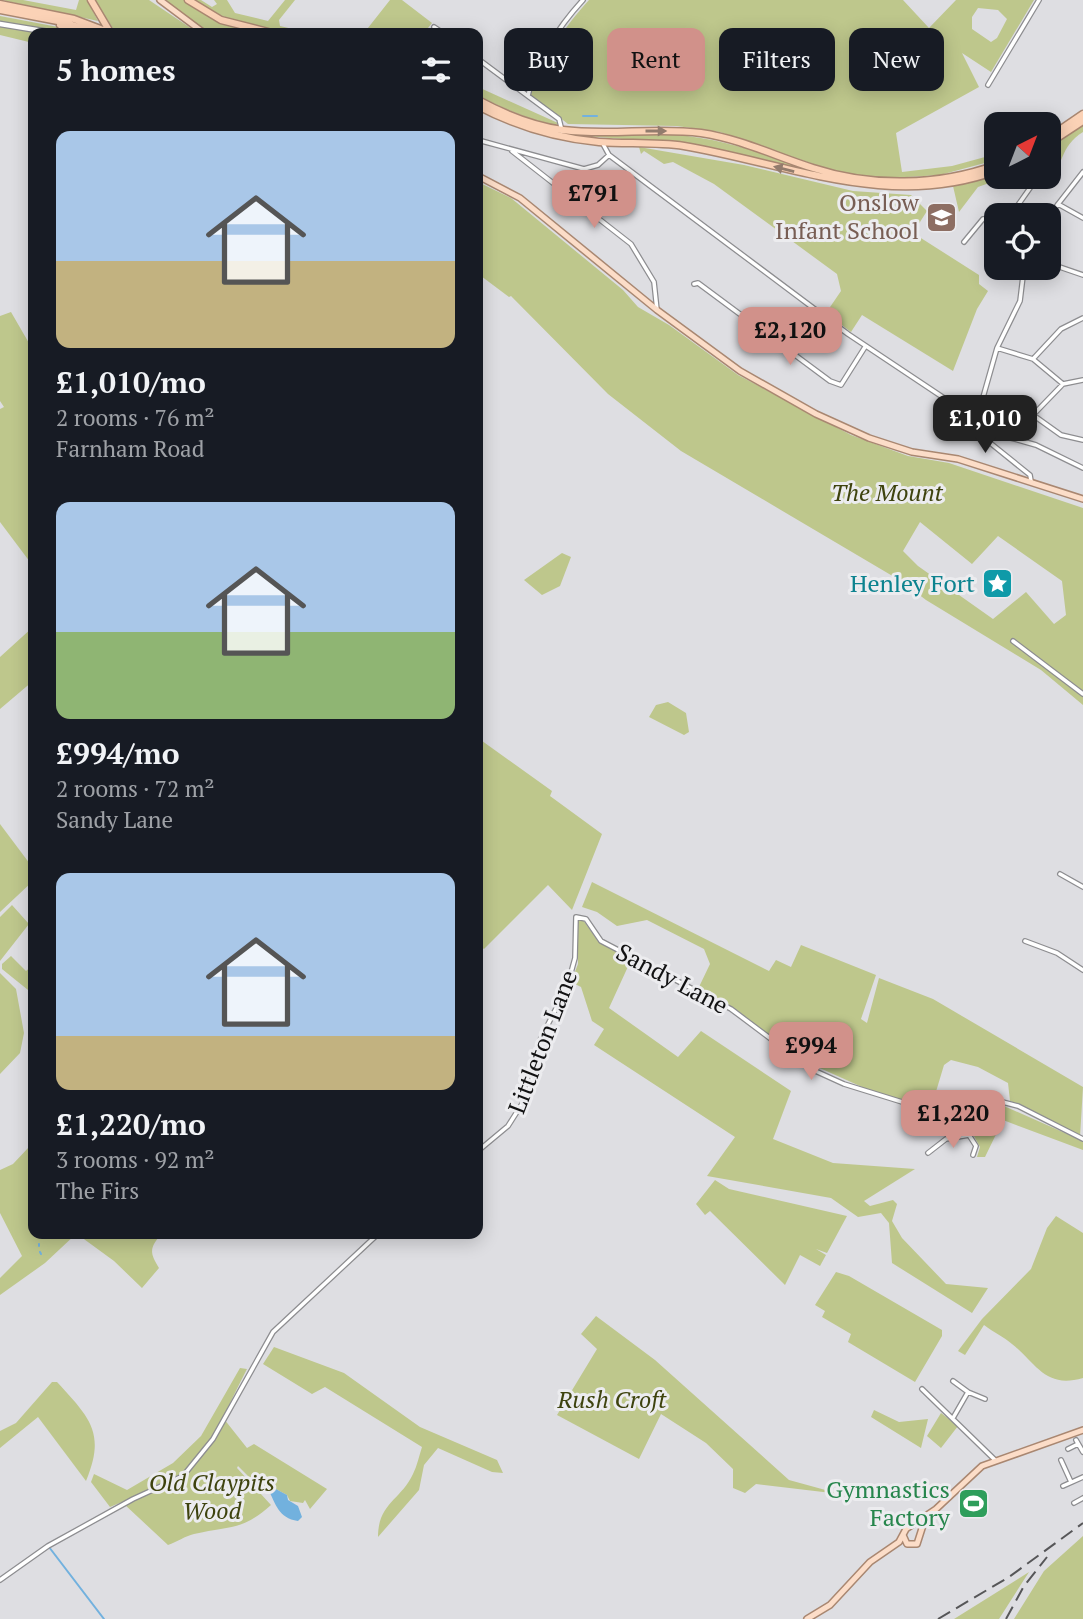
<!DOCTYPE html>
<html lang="en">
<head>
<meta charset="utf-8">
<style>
  :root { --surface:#171b24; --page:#242831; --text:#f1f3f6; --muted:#9ea1a6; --accent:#d1918a }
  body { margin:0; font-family:"PT Serif",serif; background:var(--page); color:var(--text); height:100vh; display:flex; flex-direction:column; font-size:26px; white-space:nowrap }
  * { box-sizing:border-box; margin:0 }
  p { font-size:23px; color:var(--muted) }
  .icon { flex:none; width:38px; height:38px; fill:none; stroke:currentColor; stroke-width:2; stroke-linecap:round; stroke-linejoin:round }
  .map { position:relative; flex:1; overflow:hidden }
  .sheet { position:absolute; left:28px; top:28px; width:455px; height:1211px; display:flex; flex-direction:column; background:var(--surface); border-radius:14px; box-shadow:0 4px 18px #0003 }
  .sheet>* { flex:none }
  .banner { position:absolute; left:504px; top:28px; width:472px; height:63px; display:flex; gap:14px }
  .needle { width:46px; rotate:42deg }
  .buttons { position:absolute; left:984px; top:112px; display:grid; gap:14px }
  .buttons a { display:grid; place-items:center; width:77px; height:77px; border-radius:14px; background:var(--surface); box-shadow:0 4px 18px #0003; font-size:35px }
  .price { position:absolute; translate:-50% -60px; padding:0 16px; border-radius:14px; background:var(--accent); color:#111; font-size:23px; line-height:46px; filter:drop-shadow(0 2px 4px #0008) }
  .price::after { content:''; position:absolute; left:50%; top:42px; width:21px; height:16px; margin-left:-10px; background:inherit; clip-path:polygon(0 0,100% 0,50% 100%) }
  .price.selected { background:#222; color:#fff }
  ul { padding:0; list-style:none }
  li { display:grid; align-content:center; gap:14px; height:371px; padding:0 28px }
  li span { display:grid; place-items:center; height:217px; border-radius:14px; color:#555 }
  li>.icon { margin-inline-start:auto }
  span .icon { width:126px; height:126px; fill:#fffc; stroke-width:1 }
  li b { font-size:30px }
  h2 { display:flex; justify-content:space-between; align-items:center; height:84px; padding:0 28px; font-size:30px }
  .pill { padding:0 24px; border-radius:14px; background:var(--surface); box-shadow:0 4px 18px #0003; font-size:24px; line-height:63px }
  .pill.selected { background:var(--accent); color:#111 }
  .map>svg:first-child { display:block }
  .green { fill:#bec78c; fill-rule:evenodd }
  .water { fill:#72b1de }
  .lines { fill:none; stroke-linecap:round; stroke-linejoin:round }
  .stream { stroke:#72b1de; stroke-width:2 }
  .minor-casing { stroke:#8d8d90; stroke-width:6 }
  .tertiary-casing { stroke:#8d8d90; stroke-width:7 }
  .primary-casing { stroke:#a98771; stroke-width:8 }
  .trunk-casing { stroke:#a98771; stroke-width:9 }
  .minor { stroke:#fff; stroke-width:3.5 }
  .tertiary { stroke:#fff; stroke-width:4.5 }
  .primary { stroke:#fcddc8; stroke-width:5 }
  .trunk { stroke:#fbd2b6; stroke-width:6 }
  .rail { stroke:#565658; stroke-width:2; stroke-dasharray:14 7; stroke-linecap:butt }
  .oneway { fill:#927c6d }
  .labels { text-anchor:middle; stroke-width:6; stroke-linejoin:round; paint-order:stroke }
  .education-label { font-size:24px; fill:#785e54; stroke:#ececef; text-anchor:end }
  .park-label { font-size:24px; font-style:italic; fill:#3e430e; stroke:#ececef }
  .culture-label { font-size:24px; fill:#0d838f; stroke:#ececef; text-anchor:end }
  .street-label { font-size:24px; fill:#121213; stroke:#ececef }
  .leisure-label { font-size:24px; fill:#27864d; stroke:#ececef; text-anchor:end }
</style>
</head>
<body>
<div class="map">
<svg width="1083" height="1619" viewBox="0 0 1083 1619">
  <rect width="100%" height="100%" fill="#dedee2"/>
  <!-- green -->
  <path class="green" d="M2 0H23L76 10 79 0H87L98 21Z
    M95 0H149L198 33H121L114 30Z
    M164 0H184L220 23 257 33H210Z
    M190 0H201L212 7 217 4 214 0H227L235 13 268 21 285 0H295L279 20 280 26 310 33C266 33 228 22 190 0Z
    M390 0H402L432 23 424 33H364Z
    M589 0H903L929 28 956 0H1034L991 72 962 53 979 87 896 133 902 172 952 166 996 154V160L940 175 891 178 858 176 825 168 720 132 677 126 568 124 531 95C541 61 565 26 589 0ZM978 8 998 10 1007 19 997 38 991 42 972 29V17Z
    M0 16 58 27 66 33H33V43L0 35Z
    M478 87 558 123 556 125C528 120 502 108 478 95Z
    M1083 125V132C1059 147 1065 164 1047 185L1037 177H1048V148Z
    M661 134C732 136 795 167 863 184L685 144 586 136Z
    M639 147 744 165 853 191 911 195 927 211 913 233 979 275V284L988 291 977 309 953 371 862 315 851 332 826 313 841 291 837 274 714 184 673 162 664 164 644 151 641 154Z
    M996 174 1006 177 978 187 959 212 953 186Z
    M478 182 511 198 623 290 638 307 669 325 738 375 851 435 908 456 949 463 1083 508V705L1041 670 926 600 901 581 681 451 608 394 511 296 509 297 481 276 478 281ZM920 522 972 564 998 536 1062 581 1066 615 1054 624 1026 592 993 619 918 566 903 551Z
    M11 312 33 350V566L0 522V409L4 407 0 401V316Z
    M562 553 571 557 560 586 542 595 524 580Z
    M33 627V681L0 709V657Z
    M668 702 686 713 689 732 684 735 649 717 656 705Z
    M478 738 552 791 550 796 602 834 572 910 548 885 484 949 478 944Z
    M0 824 33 868V881L0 912Z
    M592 882 769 971 776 960 791 967 801 945 876 975 861 1019 867 1023 879 978 933 999 1083 1087 1080 1137 1010 1101 1008 1083 978 1067 951 1060 944 1065 935 1095 939 1104 925 1106 880 1095 813 1065 796 1056 738 1011 698 989 710 964 704 949 647 920 617 926 597 912 582 907Z
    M12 905 29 924 0 961V917Z
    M577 920H583L598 941 631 960 609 1008 678 1057 701 1031 791 1091 773 1139 833 1163 915 1169 864 1201 870 1206 893 1200 897 1204 892 1221 902 1238 946 1284 988 1288 972 1313 892 1263 889 1223 881 1213 858 1217 831 1198 707 1176 735 1137 594 1045 604 1029 592 1021 581 987 571 982 578 964Z
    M11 956 26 971 33 965V994L2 969V964Z
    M0 973 16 989 24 1033 20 1053 0 1074Z
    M995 1102 1083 1141V1150L1003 1120 985 1157H977L980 1147 971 1131 969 1106Z
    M29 1147 33 1150V1234H76L45 1263 0 1295V1278L22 1256 0 1213V1170L13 1164Z
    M715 1180 729 1189 847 1216 827 1253 816 1249 826 1255 820 1266 800 1255 785 1285 710 1211 705 1215 696 1204Z
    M1056 1216 1083 1233V1378C1045 1389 1037 1364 1012 1344 1004 1337 993 1332 984 1325L965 1355 958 1351 982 1319 1031 1269 1047 1228Z
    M77 1234H161C150 1248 149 1252 159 1268L142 1288 114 1261Z
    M836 1272 849 1276 942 1330V1336L915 1382 848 1342 851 1334 822 1317 825 1311 815 1305Z
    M596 1316 655 1360 789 1480 840 1494 756 1484 745 1493 733 1488V1469L706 1443 661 1414 639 1459 557 1415 597 1349 581 1334Z
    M274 1347 344 1373 420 1427 497 1460 503 1473 492 1472 438 1448 424 1465 419 1490 378 1537C378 1503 401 1500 413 1474 417 1466 419 1456 422 1447L325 1387 312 1394 263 1364Z
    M240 1368 247 1369C228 1405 210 1454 175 1478 156 1491 130 1498 110 1507L91 1482 94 1474 127 1490 173 1463 201 1436Z
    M52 1382H57C90 1418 106 1433 86 1481L38 1417 0 1448V1431L16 1423Z
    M874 1410 899 1422 928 1419 921 1448 871 1417Z
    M941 1413 958 1426 941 1448 927 1436Z
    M224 1419 247 1448 254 1444 327 1489 310 1509 305 1500 303 1503 290 1501 287 1495 272 1487 264 1492 238 1466 237 1468 271 1505C242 1531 229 1526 194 1534 185 1536 177 1542 168 1545L124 1504 183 1476Z
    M1083 1536V1619H1014L1044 1571Z
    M1029 1572 999 1619H954Z"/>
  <!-- water -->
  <path class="water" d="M272 1487 287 1495 288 1500 298 1506 302 1517 298 1521C278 1518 276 1504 268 1489Z"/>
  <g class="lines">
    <!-- stream -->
    <path class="stream" d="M583 116H597
      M39 1244V1246
      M40 1252 41 1254
      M49 1547 104 1619"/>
    <defs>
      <path id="minor" d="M434 27 443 33
        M478 59 559 119 562 131
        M988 85 1039 0
        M528 96C534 63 560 25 583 0
        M478 140 584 169 598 165 609 155
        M603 144 609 155 848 334 977 420 1033 415 1061 435 1083 440
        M512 151 631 244 654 282 657 310
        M1058 204 1083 218
        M1011 215 1030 188
        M1048 217 1083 172
        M964 242 983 219 996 218
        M1048 263 1083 275
        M1024 268 1020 301 997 348 976 422 989 442 1030 475 1031 481
        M694 284 698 283 830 381 841 385 865 347
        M997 348 1033 359 1063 384
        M1033 359 1061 329 1083 318
        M1033 415 1063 384 1083 380
        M1011 438 1036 445 1083 468
        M1013 641 1083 694
        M1060 874 1083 887
        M1025 941 1057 953 1083 970
        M967 1104 969 1135 976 1146 973 1155
        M478 1151 508 1126 527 1096 535 1069 539 1042 567 987 575 958 576 917 586 919 601 941 731 1009 811 1069 844 1084 928 1110 995 1100 1018 1106 1083 1139
        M928 1153 946 1139 969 1135
        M922 1389 995 1460
        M968 1392 985 1399
        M953 1418 968 1392 953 1381
        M1076 1440 1083 1452
        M1068 1449 1078 1444
        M1061 1460 1071 1482
        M1063 1486 1083 1477
        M1074 1503 1083 1498
        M0 1580 48 1546 133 1499 183 1476 213 1439 273 1332 378 1234"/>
      <path id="tertiary" d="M0 24 55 33"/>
      <path id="primary" d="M160 0 204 33
        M478 176 520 198 657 310 740 371 816 414 869 438 912 452 958 459 1083 499
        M903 1535 907 1544H917L925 1519
        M807 1619 830 1605 870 1562 899 1542 906 1529 936 1509 982 1466 1083 1430"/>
      <path id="trunk" d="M91 0 110 32
        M188 0 221 20 272 33
        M0 4 74 19 111 33
        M0 10 63 22 98 33
        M60 25 77 33
        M478 100C504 114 533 126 563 130 609 136 655 127 701 133 741 139 775 156 813 168 871 187 938 186 996 165
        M478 106C516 126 556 138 599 142 627 144 656 142 684 146 789 164 889 210 996 171
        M1048 138 1083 114
        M1048 144 1083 121"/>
    </defs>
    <!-- minor casing -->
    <use href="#minor" class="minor-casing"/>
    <!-- tertiary casing -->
    <use href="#tertiary" class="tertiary-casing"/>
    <!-- primary casing -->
    <use href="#primary" class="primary-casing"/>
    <!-- trunk casing -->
    <use href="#trunk" class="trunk-casing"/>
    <!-- minor -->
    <use href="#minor" class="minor"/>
    <!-- tertiary -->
    <use href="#tertiary" class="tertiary"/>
    <!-- primary -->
    <use href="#primary" class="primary"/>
    <!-- trunk -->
    <use href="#trunk" class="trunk"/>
    <!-- rail -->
    <path class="rail" d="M938 1619 1009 1577 1083 1523
      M1006 1619 1024 1586 1047 1557"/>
  </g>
  <!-- one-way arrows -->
  <defs><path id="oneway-solid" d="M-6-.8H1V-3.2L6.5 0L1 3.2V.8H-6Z" transform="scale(1.75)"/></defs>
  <g class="oneway">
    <use href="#oneway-solid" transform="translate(656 131)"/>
    <use href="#oneway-solid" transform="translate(784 169) rotate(-166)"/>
  </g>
  <!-- icons -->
  <defs>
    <symbol id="school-square" viewBox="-11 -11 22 22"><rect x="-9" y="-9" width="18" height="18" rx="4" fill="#8d6e63" stroke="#ececef"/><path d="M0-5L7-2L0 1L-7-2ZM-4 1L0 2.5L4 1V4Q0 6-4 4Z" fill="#fff"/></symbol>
    <symbol id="sight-square" viewBox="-11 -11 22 22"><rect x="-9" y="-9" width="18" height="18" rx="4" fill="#0f9aa8" stroke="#ececef"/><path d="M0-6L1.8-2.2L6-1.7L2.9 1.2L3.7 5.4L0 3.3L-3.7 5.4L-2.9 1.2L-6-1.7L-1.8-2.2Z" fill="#fff"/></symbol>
    <symbol id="stadium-square" viewBox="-11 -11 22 22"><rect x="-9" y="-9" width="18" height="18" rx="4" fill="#2e9e5b" stroke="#ececef"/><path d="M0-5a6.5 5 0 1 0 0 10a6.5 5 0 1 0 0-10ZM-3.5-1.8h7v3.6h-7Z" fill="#fff"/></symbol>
  </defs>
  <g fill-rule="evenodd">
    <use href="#school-square" x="924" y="200" width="35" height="35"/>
    <use href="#sight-square" x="980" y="566" width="35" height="35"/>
    <use href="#stadium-square" x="956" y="1486" width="35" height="35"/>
  </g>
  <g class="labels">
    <!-- education labels -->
    <g class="education-label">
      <text x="919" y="211">Onslow<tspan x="919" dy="28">Infant School</tspan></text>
    </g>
    <!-- park labels -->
    <g class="park-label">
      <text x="887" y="501">The Mount</text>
      <text x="612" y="1408">Rush Croft</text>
      <text x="212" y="1491">Old Claypits<tspan x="212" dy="28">Wood</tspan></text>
    </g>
    <!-- culture labels -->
    <g class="culture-label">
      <text x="975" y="592">Henley Fort</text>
    </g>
    <!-- street labels -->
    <g class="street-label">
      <text transform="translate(672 979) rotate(28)" y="8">Sandy Lane</text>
      <text transform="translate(543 1042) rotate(-69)" y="8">Littleton Lane</text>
    </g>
    <!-- leisure labels -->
    <g class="leisure-label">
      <text x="950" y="1498">Gymnastics<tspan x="950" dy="28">Factory</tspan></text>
    </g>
  </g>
</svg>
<div class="buttons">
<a><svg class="needle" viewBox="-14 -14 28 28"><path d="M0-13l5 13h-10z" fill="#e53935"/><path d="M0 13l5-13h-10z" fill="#9ea1a6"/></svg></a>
<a><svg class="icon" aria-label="locate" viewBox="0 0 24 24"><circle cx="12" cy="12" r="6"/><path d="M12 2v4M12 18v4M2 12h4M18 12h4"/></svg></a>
</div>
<b class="price" style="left:594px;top:230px">£791</b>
<b class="price" style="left:790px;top:367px">£2,120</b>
<b class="price selected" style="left:985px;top:455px">£1,010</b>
<b class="price" style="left:811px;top:1082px">£994</b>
<b class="price" style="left:953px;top:1150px">£1,220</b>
<div class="banner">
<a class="pill">Buy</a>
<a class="pill selected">Rent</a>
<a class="pill">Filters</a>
<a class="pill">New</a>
</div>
<section class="sheet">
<h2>5 homes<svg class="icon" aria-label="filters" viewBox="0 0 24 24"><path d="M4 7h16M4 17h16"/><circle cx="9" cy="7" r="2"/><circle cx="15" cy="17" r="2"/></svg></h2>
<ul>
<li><span style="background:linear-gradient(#a9c7e8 60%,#c2b280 0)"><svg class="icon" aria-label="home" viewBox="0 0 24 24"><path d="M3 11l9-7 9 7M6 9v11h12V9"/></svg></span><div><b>£1,010/mo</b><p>2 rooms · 76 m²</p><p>Farnham Road</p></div></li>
<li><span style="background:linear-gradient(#a9c7e8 60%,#8fb573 0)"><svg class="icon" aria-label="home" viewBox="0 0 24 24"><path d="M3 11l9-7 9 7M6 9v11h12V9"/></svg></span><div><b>£994/mo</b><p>2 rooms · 72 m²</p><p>Sandy Lane</p></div></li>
<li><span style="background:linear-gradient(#a9c7e8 75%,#c2b280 0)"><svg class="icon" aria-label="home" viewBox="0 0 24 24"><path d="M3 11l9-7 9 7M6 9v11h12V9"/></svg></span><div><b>£1,220/mo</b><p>3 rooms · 92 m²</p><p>The Firs</p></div></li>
</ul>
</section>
</div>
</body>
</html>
